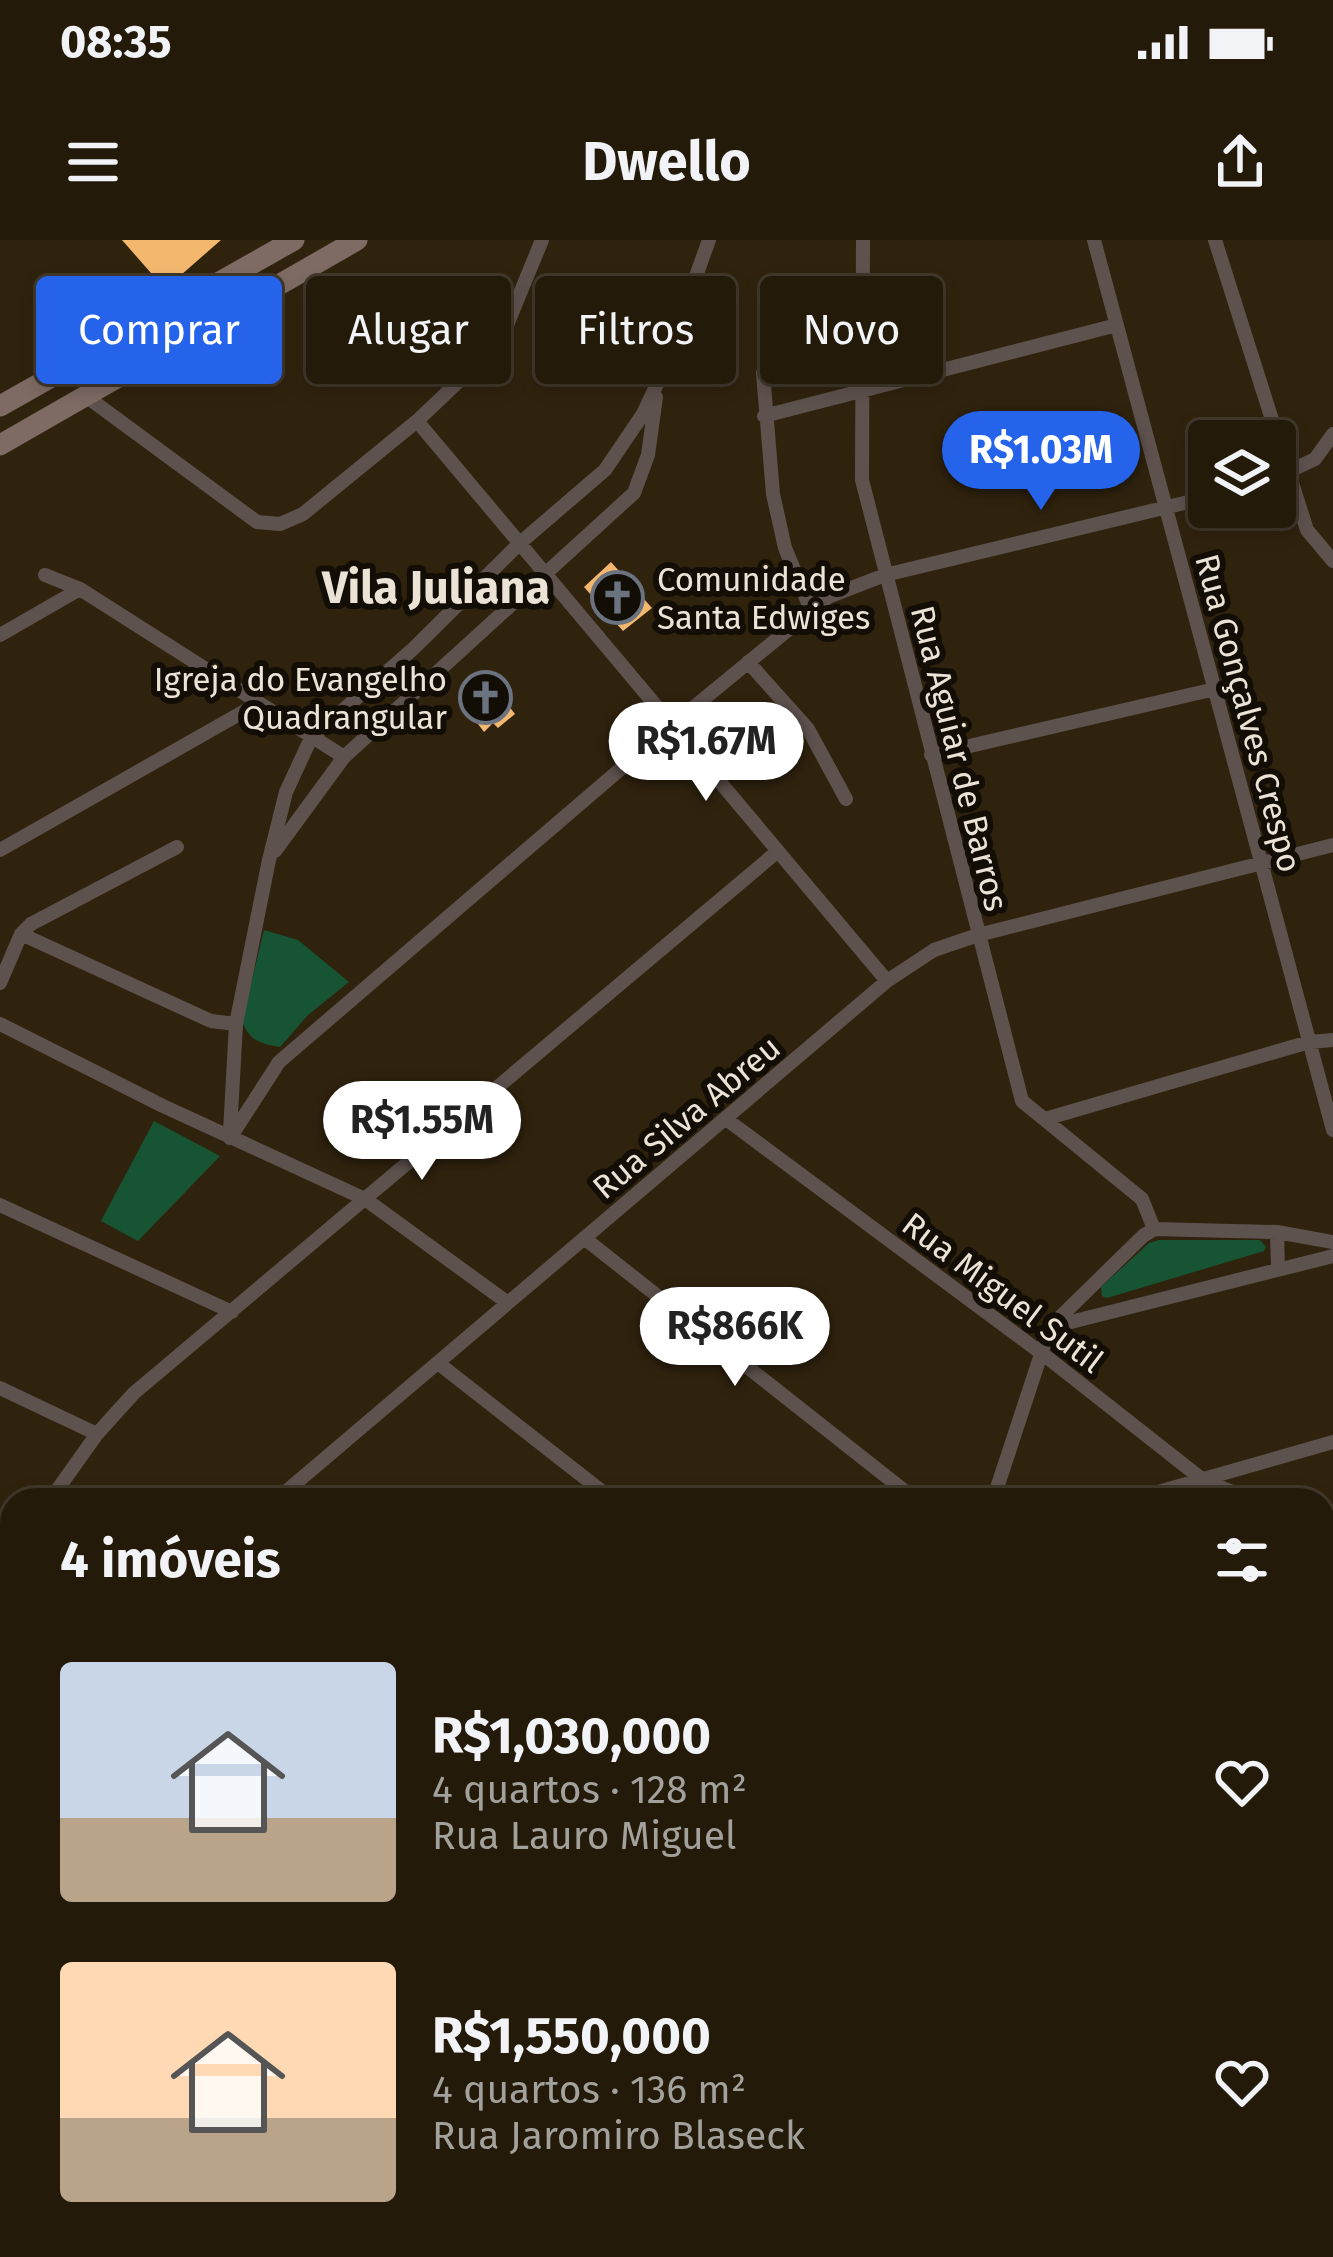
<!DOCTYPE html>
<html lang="pt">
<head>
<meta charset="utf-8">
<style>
  :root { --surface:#241a0a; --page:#302718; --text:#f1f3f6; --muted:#a3a19c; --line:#41382b; --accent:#2563eb }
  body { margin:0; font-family:"Fira Sans",sans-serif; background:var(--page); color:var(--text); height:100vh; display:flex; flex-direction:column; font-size:45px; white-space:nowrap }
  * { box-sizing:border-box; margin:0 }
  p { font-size:39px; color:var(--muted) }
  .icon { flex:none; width:66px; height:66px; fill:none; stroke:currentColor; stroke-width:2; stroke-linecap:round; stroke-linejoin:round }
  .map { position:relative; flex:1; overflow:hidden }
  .side { position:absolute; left:0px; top:1248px; width:1335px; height:771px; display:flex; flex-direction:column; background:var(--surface); border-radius:36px 36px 0 0; box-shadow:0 6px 18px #0003,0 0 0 3px var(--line) }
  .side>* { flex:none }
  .guide { position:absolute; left:36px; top:36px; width:1263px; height:108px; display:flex; gap:24px }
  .tools { position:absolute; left:1188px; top:180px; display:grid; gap:24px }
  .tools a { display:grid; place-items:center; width:108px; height:108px; border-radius:12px; background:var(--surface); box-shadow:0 6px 18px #0003,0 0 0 3px var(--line); font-size:60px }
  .price { position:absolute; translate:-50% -102px; padding:0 27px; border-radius:42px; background:#fff; color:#222; font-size:39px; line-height:78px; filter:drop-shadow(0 3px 6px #0008) }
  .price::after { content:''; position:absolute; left:50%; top:72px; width:36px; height:27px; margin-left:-18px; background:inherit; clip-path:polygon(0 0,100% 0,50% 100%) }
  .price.current { background:var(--accent); color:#fff }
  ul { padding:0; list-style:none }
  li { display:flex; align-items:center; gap:36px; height:300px; padding:0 60px }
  li span { display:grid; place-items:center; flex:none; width:336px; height:240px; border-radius:12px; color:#555 }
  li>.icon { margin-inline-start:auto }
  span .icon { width:144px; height:144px; fill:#fffc; stroke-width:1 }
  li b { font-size:51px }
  h2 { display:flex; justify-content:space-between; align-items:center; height:144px; padding:0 60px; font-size:51px }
  .chip { padding:0 42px; border-radius:12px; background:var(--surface); box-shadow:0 6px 18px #0003,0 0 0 3px var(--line); font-size:42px; line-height:108px }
  .chip.current { background:var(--accent); color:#fff }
  .status { display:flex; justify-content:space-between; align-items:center; height:84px; padding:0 60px; background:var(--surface); direction:ltr }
  .status svg { height:33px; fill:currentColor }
  header { display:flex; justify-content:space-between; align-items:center; height:156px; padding:0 60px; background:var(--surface); font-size:54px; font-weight:700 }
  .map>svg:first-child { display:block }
  .education { fill:#3a2821 }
  .green { fill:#175433 }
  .building { fill:#f4b76e }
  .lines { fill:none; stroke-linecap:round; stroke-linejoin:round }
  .path { stroke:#827766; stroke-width:3; stroke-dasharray:6 6; stroke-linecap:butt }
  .minor { stroke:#5e524e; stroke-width:14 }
  .secondary { stroke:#7e6b64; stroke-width:21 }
  .primary { stroke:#967e75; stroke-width:21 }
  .labels { text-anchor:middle; stroke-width:12; stroke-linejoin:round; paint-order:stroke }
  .poi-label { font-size:33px; fill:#ebe3d6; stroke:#130e05; text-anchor:start }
  .street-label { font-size:33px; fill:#ebe3d6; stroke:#130e05 }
  .district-label { font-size:45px; font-weight:bold; fill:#ebe3d6; stroke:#130e05 }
</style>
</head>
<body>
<div class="status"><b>08:35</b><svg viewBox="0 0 49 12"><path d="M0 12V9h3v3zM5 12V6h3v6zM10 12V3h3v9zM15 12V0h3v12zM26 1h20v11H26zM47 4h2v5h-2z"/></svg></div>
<header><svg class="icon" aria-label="menu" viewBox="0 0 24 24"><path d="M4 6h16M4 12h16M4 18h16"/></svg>Dwello<svg class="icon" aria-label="share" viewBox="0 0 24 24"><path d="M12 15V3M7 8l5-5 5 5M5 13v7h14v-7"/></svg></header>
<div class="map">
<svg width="1333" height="2017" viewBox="0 0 1333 2017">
  <rect width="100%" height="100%" fill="#30230e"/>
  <!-- education -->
  <path class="education" d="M1333 1388V1482L1323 1459V1415Z"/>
  <!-- green -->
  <path class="green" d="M264 690 298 700 349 742 308 775 280 807C260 804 249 800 242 781Z
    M154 881 220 916 138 1001 101 981Z
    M1159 1000H1260L1266 1007 1264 1011 1107 1058 1102 1056 1101 1047 1149 1003Z
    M1323 1299 1333 1303V1387L1323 1414Z
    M1323 1461 1333 1484V1734L1323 1725Z
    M447 2007H768L780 2017H459Z"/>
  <!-- building -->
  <path class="building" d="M122 0H221L165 49Z
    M611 322 652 368 623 391 584 347Z
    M482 432 515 474 498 488 493 483 484 492 463 464 473 453 466 444Z"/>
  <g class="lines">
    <!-- path -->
    <path class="path" d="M578 2017 585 2007
      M693 2017 700 2007"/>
    <!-- minor -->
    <path class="minor" d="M863 0 862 240 1022 861 1142 959 1154 989
      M1094 0 1333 890
      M1215 0 1307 290 1333 321
      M763 133 773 254 785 308 811 370
      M83 154 257 282 280 284 303 274 417 181 500 102 542 0
      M764 176 1117 85
      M417 181 887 741
      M1275 238 1315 219 1333 194
      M45 335 80 349 344 517
      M0 395 80 349
      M748 422 808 489 846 559
      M931 515 1215 449
      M0 610 257 464
      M275 611 344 517 634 253 648 215 656 157
      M21 694 211 781 236 784
      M0 743 21 694 31 684 177 607
      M0 784 163 866 365 959 508 1063
      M726 879 1048 1118 1203 1240 1252 1260
      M1045 879 1309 802 1333 800
      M230 892 236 784 269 620 286 552 311 498 413 409 520 303 605 230 643 174 658 142 709 0
      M230 898 279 822 666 490 828 357 885 335 1209 257
      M0 965 232 1072
      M1277 992 1278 1029
      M584 998 916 1260
      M1055 1086 1333 1016
      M438 1123 613 1260
      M0 1148 97 1194
      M50 1260 97 1194 134 1153 778 611
      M276 1260 887 741 934 710 978 695 1333 605
      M993 1260 1050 1087 1143 996 1154 989 1277 992 1333 1002
      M1130 1260 1333 1202
      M1323 1289 1333 1293
      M0 1330 12 1313
      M0 1739 12 1725
      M1323 1826 1333 1839
      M1116 2007 1130 2017
      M78 2017 87 2007
      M368 2017 377 2007"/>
    <!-- secondary -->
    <path class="secondary" d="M0 166 294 0
      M0 205 357 0"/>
    <!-- primary -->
    <path class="primary" d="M0 1331 12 1337
      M0 1587 12 1601
      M422 2007 433 2017
      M795 2007 806 2017"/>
  </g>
  <!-- icons -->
  <defs>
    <symbol id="church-ring" viewBox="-11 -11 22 22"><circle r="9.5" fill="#130e05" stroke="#6b7280" stroke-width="1.5"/><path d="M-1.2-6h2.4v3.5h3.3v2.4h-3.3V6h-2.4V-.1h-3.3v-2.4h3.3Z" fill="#6b7280"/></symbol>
  </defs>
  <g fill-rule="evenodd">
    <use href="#church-ring" x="588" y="328" width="59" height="59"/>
    <use href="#church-ring" x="456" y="428" width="59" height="59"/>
  </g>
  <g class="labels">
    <!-- poi labels -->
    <g class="poi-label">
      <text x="657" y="351">Comunidade<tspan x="657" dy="38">Santa Edwiges</tspan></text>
      <text x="447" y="451" text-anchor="end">Igreja do Evangelho<tspan x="447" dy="38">Quadrangular</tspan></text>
    </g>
    <!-- street labels -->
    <g class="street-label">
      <text transform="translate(1249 473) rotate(75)" y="12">Rua Gonçalves Crespo</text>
      <text transform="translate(960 518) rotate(76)" y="12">Rua Aguiar de Barros</text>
      <text transform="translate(686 877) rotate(-40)" y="12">Rua Silva Abreu</text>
      <text transform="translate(1003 1052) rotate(37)" y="12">Rua Miguel Sutil</text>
    </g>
    <!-- district labels -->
    <g class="district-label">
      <text x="436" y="363">Vila Juliana</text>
    </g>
  </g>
</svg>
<div class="tools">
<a><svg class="icon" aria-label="layers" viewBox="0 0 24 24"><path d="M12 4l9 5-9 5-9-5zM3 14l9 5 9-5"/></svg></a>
</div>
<b class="price current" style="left:1041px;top:273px">R$1.03M</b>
<b class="price" style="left:706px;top:564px">R$1.67M</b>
<b class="price" style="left:422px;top:943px">R$1.55M</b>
<b class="price" style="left:735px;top:1149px">R$866K</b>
<div class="guide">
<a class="chip current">Comprar</a>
<a class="chip">Alugar</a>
<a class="chip">Filtros</a>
<a class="chip">Novo</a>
</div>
<section class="side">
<h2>4 imóveis<svg class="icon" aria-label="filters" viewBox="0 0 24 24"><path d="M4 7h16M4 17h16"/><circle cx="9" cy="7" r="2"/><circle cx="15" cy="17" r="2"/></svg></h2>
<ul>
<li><span style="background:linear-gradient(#c9d6e8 65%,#b9a48a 0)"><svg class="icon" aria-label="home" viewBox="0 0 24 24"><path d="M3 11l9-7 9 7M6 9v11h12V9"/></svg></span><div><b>R$1,030,000</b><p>4 quartos · 128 m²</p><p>Rua Lauro Miguel</p></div><svg class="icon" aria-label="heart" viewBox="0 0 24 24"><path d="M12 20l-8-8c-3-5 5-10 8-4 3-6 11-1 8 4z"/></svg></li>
<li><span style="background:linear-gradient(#ffd9b3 65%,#b9a48a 0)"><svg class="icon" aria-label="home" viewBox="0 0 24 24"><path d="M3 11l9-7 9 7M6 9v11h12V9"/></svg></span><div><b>R$1,550,000</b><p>4 quartos · 136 m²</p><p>Rua Jaromiro Blaseck</p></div><svg class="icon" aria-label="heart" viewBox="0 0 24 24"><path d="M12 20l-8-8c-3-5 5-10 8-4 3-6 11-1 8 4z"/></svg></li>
</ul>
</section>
</div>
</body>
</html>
